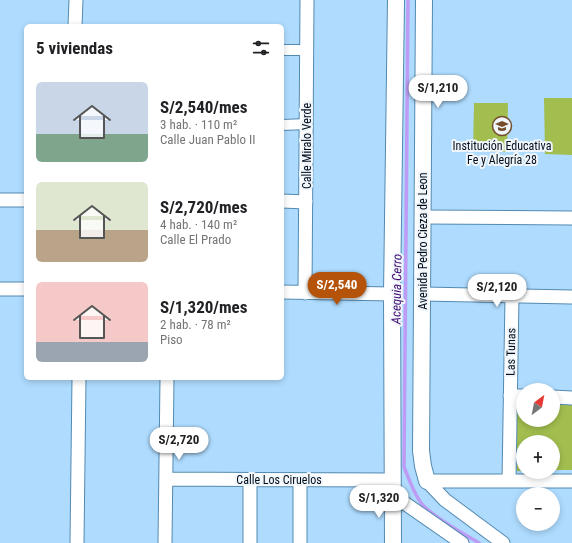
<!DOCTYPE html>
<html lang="es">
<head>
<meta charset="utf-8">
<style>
  :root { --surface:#fff; --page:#f2f2f2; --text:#202124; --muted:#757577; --accent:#b45309 }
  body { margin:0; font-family:"Roboto Condensed",sans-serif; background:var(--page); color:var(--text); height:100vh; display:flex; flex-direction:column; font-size:15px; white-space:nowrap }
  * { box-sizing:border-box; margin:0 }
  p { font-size:13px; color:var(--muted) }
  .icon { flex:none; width:22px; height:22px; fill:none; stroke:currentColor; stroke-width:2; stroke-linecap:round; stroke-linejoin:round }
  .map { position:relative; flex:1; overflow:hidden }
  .drawer { position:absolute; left:24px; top:24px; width:260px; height:356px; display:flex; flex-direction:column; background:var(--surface); border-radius:6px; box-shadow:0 2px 6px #0003 }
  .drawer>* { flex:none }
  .needle { width:26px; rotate:32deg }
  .buttons { position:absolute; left:516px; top:383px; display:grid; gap:8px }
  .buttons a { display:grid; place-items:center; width:44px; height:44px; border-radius:50%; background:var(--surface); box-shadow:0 2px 6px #0003; font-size:20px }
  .price { position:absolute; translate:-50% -34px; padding:0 9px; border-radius:14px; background:#fff; color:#222; font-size:13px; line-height:26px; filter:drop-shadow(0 1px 2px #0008) }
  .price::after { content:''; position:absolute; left:50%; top:24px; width:12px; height:9px; margin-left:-6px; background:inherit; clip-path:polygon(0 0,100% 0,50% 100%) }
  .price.on { background:var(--accent); color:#fff }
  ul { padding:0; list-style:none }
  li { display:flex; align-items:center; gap:12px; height:100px; padding:0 12px }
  li span { display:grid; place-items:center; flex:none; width:112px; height:80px; border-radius:6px; color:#555 }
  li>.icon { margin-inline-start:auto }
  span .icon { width:48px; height:48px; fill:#fffc; stroke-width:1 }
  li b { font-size:17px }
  h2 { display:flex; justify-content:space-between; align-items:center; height:48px; padding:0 12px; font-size:17px }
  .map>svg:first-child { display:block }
  .green { fill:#a2be4f }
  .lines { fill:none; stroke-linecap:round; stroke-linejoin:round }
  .stream { stroke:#be9bf4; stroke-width:3.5 }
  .pedestrian-casing { stroke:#538ab2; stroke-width:12 }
  .minor-casing { stroke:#538ab2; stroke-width:15 }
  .tertiary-casing { stroke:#538ab2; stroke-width:18 }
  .pedestrian { stroke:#fff; stroke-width:10 }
  .minor { stroke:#fff; stroke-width:13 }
  .tertiary { stroke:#fff; stroke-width:16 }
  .labels { text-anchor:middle; stroke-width:4; stroke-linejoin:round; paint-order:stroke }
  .street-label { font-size:12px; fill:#000d1c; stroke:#f1f6fb }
  .poi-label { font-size:12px; fill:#000d1c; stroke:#f1f6fb }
  .water-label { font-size:13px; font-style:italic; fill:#410a70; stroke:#f1f6fb }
</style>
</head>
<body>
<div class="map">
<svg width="572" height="543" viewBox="0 0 572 543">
  <rect width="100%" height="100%" fill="#aedbfe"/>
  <!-- green -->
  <path class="green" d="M544 98H572V155L545 154Z
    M474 103H508L507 152 473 151Z
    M516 401H523V420H553V402L572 403V470H553V442H523V471H517Z"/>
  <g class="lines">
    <!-- stream -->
    <path class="stream" d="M408 0 404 467C409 479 413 492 421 503 431 516 464 534 479 543"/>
    <defs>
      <path id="pedestrian" d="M282 50H307
        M282 125 307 124"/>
      <path id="minor" d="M75 26 76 0
        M0 200H26
        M282 201 306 202
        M424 217 572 218
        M0 289H26
        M282 292 392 294
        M305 293 307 0
        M423 294 572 297
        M510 396H523
        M553 397 572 398
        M166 479 392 480
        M250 480V543
        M427 481H572
        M427 481 445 500 503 543
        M509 481 512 296
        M393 495 462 543
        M77 543 79 378
        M165 543 167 378
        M300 543V480"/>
      <path id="tertiary" d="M424 0 421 451 423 466 427 481
        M393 543 392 294 396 0"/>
    </defs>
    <!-- pedestrian casing -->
    <use href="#pedestrian" class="pedestrian-casing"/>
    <!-- minor casing -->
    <use href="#minor" class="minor-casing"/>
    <!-- tertiary casing -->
    <use href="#tertiary" class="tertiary-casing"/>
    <!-- pedestrian -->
    <use href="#pedestrian" class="pedestrian"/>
    <!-- minor -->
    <use href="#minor" class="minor"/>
    <!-- tertiary -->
    <use href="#tertiary" class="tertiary"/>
  </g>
  <!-- icons -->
  <defs>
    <symbol id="school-ring" viewBox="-11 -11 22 22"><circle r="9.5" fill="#f1f6fb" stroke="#744e2b" stroke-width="1.5"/><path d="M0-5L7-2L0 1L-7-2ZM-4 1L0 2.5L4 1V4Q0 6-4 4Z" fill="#744e2b"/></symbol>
  </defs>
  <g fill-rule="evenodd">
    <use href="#school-ring" x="491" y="115" width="22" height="22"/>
  </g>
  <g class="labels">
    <!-- street labels -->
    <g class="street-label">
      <text transform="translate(307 146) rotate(-90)" y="4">Calle Miralo Verde</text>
      <text transform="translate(423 241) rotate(-90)" y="4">Avenida Pedro Cieza de Leon</text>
      <text transform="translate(511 352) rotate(-89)" y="4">Las Tunas</text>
      <text x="279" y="484">Calle Los Ciruelos</text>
    </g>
    <!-- poi labels -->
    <g class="poi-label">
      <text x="502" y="150">Institución Educativa<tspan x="502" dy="14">Fe y Alegría 28</tspan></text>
    </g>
    <!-- water labels -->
    <g class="water-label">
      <text transform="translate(396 289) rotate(-89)" y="5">Acequia Cerro</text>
    </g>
  </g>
</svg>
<div class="buttons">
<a><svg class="needle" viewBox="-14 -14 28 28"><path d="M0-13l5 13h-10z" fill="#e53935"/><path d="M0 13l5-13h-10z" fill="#757577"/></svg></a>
<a>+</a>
<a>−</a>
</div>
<b class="price" style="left:438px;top:109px">S/1,210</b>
<b class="price on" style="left:337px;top:306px">S/2,540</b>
<b class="price" style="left:497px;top:308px">S/2,120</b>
<b class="price" style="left:179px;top:461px">S/2,720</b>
<b class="price" style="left:379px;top:519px">S/1,320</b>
<section class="drawer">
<h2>5 viviendas<svg class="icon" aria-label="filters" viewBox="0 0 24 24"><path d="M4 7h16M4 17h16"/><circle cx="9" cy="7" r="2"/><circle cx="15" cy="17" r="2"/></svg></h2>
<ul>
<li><span style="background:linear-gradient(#c9d6e8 65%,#7fa58c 0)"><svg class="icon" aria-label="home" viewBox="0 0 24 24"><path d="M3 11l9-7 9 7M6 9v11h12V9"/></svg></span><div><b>S/2,540/mes</b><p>3 hab. · 110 m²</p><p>Calle Juan Pablo II</p></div></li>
<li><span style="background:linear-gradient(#dfe7d0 60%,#b9a48a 0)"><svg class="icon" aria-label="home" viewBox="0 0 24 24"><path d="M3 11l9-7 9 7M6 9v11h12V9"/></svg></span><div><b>S/2,720/mes</b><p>4 hab. · 140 m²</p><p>Calle El Prado</p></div></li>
<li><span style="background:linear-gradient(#f6c9c9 75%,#9aa5b1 0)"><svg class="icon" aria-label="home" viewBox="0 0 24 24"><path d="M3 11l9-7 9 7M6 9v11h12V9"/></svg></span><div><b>S/1,320/mes</b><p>2 hab. · 78 m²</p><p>Piso</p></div></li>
</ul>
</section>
</div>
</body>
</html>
